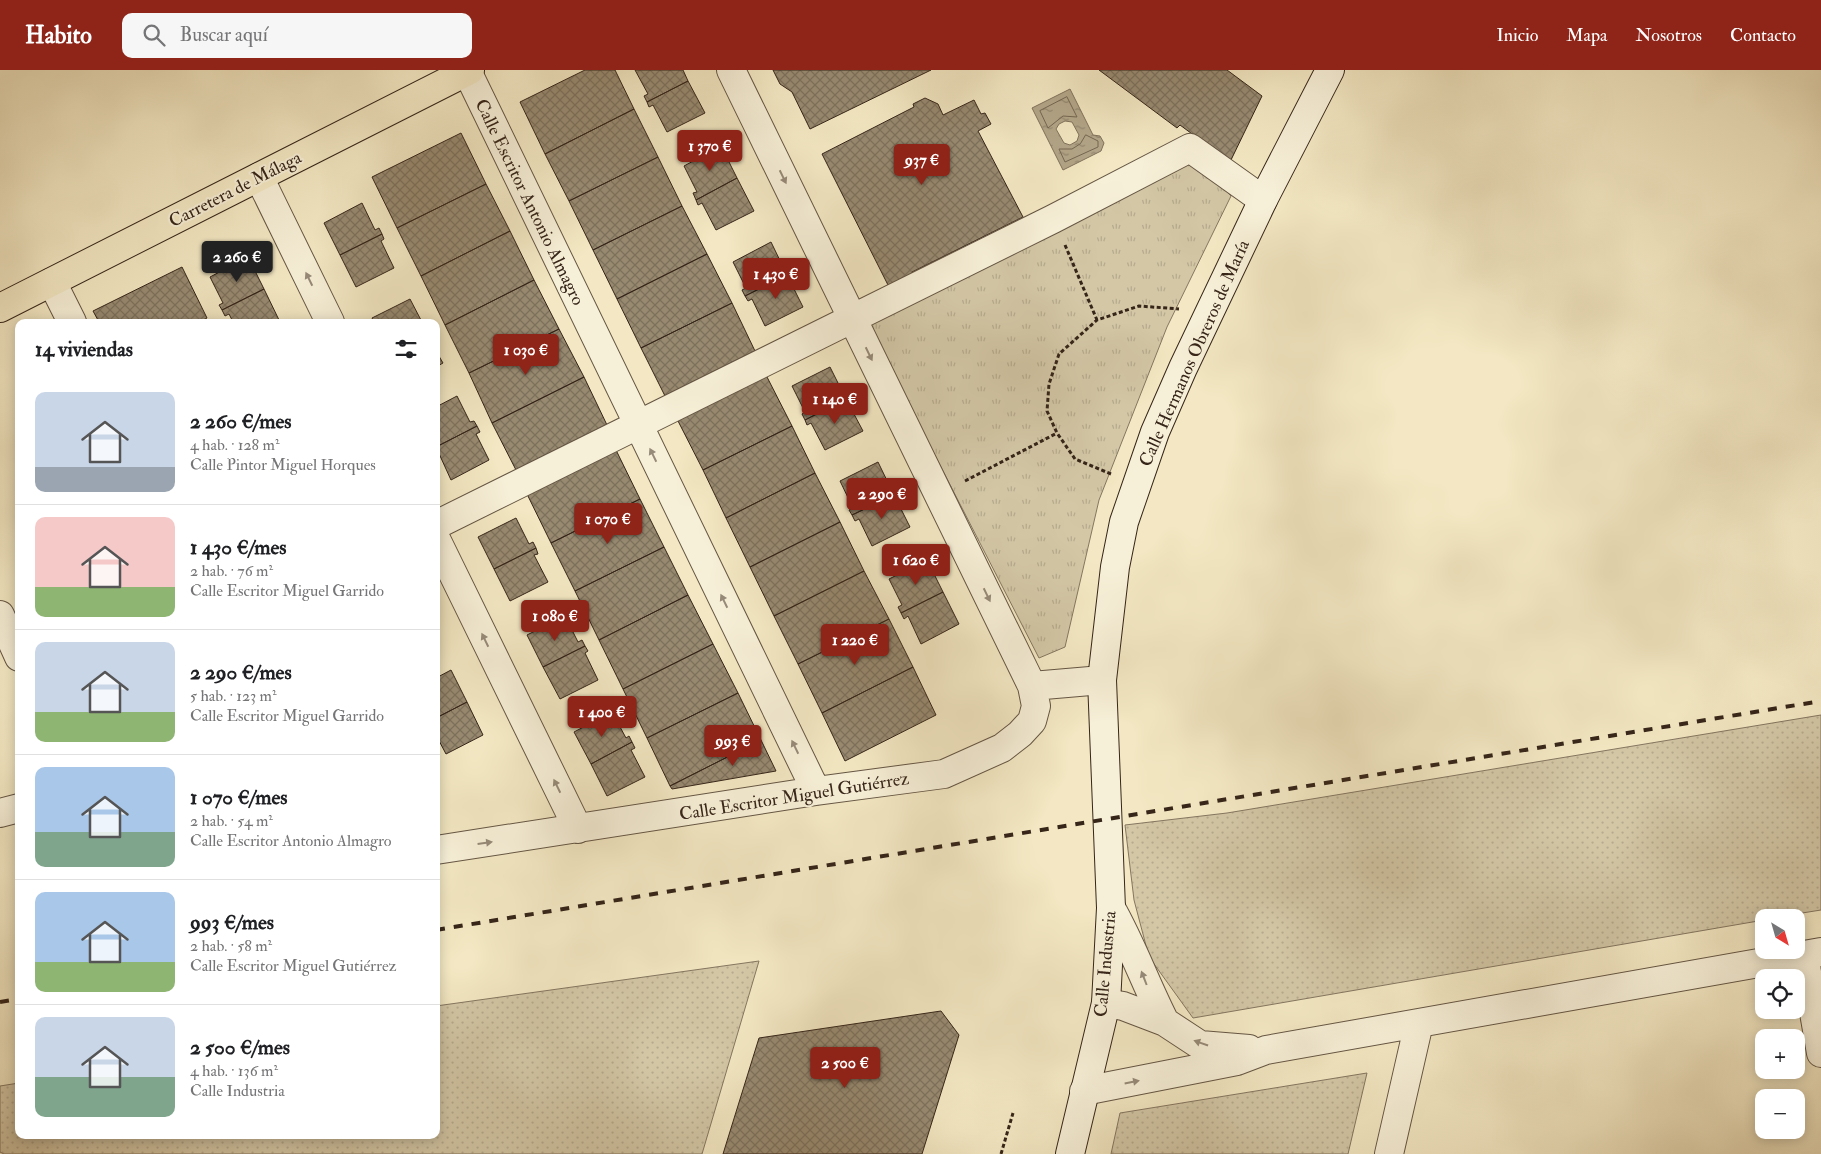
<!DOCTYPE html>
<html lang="es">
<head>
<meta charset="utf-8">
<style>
  :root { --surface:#fff; --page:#f6f6f6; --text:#202124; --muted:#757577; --line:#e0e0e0; --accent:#8f2418 }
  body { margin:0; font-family:"IM FELL Double Pica",serif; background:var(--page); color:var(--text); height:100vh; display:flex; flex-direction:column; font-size:19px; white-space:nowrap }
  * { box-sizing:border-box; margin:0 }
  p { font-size:16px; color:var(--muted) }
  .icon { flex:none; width:28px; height:28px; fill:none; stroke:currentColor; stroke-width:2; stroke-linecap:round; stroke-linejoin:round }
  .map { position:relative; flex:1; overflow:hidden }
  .drawer { position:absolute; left:15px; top:249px; width:425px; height:820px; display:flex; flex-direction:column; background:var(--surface); border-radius:10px; box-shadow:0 2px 12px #0003 }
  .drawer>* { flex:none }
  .needle { width:32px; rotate:143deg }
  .fabs { position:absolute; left:1755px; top:839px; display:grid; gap:10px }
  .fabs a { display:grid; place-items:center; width:50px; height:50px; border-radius:10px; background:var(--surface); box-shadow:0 2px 12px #0003; font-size:25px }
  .price { position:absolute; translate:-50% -42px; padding:0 11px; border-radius:5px; background:var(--accent); color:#fff; font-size:16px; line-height:32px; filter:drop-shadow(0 1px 2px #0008) }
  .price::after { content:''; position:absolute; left:50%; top:30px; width:15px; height:11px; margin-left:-8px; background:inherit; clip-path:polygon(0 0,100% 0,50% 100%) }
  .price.selected { background:#222; color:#fff }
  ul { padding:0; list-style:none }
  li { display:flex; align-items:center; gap:15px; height:125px; padding:0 20px }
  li+li { border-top:1px solid var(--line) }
  li span { display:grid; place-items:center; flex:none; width:140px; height:100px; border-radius:10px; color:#555 }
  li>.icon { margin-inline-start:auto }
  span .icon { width:60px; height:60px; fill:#fffc; stroke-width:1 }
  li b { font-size:21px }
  h2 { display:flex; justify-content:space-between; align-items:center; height:60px; padding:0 20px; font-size:21px }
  header { display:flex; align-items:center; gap:30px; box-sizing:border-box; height:70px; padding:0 25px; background:var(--accent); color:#fff }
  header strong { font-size:24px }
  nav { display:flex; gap:28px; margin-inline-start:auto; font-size:18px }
  .search { width:350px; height:45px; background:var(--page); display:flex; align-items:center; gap:12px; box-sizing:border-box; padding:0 18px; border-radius:10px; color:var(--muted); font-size:19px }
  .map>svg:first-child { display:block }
  .grass { fill:url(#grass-dots); stroke:#847660 }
  .park { fill:url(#park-tufts); stroke:#847660 }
  .water { fill:url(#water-ripples); stroke:#81725c; fill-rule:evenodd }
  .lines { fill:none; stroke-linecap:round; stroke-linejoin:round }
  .shore { stroke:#746651; stroke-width:1 }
  .building { fill:url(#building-cross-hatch); stroke:#362519 }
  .street-casing { stroke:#655644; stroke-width:30 }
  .secondary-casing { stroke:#362519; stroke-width:30 }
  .primary-casing { stroke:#362519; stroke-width:30 }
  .path { stroke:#362519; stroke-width:3; stroke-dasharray:4 2.5; stroke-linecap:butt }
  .street { stroke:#f7f0d8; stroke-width:28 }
  .secondary { stroke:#f7f0d8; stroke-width:28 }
  .primary { stroke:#f3e8c3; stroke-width:28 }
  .rail { stroke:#362519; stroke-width:4; stroke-dasharray:9 9; stroke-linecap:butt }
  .oneway { fill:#968a78 }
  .labels { text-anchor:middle; stroke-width:4; stroke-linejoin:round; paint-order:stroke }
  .street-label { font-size:18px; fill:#362519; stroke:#f7f0d8 }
</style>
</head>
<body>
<header>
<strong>Habito</strong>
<div class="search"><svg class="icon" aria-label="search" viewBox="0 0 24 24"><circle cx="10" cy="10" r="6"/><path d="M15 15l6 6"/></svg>Buscar aquí</div>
<nav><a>Inicio</a><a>Mapa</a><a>Nosotros</a><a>Contacto</a></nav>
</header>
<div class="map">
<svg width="1821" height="1084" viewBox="0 0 1821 1084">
  <defs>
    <pattern id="grass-dots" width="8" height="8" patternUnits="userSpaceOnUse" patternTransform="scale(1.25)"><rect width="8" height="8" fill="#d3c7a6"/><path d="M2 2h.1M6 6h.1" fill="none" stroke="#b6ab8e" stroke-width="1.8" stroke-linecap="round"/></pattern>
    <pattern id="park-tufts" width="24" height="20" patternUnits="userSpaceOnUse" patternTransform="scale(1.25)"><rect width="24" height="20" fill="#d3c7a6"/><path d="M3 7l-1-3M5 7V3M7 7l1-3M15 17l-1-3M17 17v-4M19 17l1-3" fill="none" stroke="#b6ab8e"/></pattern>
    <pattern id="water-ripples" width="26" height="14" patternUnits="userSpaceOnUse" patternTransform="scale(1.25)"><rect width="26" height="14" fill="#b3a689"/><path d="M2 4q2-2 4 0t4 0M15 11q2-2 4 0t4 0" fill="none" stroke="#92876f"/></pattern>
    <pattern id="building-cross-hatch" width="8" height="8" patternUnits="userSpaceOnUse" patternTransform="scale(1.25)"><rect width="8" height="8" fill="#988a71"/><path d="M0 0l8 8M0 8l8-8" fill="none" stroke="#7d715c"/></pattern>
  </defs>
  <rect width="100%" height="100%" fill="#f3e8c3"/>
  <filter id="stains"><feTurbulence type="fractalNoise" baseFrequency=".004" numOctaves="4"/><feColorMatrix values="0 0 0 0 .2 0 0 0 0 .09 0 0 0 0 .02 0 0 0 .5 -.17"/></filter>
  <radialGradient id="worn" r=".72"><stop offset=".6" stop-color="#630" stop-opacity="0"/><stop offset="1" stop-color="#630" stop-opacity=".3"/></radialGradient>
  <!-- grass -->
  <path class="grass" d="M1821 645V840L1777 847 1764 848V850L1193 948 1149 887 1134 830 1125 755 1227 743Z
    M759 891 702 1084H4L0 1082V1016L19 1013V1065H436V936Z
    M1367 1003 1348 1084H1111L1120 1043Z"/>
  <!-- park -->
  <path class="park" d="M1195 89 1231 126 1167 257 1099 430 1065 577 1039 588 867 253Z"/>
  <!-- water -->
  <path class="water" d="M1070 19 1093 65 1100 66 1104 73 1101 81 1063 100 1032 38ZM1065 51 1072 52 1079 65 1077 71 1070 75 1064 73 1056 59 1059 54Z"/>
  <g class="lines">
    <!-- shore -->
    <path class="shore" d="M1067 27 1077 47 1063 46 1048 58 1040 41Z
      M1086 65 1098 71V77L1065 92 1059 79H1072L1080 74Z"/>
  </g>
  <!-- building -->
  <path class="building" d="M585 0H615L634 39 545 84 520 32Z
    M635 0H683L688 11 647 32 644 26 648 24Z
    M773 0H931L810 59 792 22 780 14Z
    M1099 0H1227L1262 26 1230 92 1180 55 1177 58Z
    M688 11 705 43 667 62 653 35 649 37 647 32Z
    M925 28 938 34 943 45 974 30 981 44 985 43 991 54 978 61 1023 147 912 202 913 205 889 217 822 84 914 37 913 34Z
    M634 39 658 87 569 131 545 84Z
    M461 63 486 114 397 158 372 107Z
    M721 76 737 108 696 130 693 123 697 122 684 96Z
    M658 87 682 136 593 180 569 131Z
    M737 108 754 141 716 160 702 133 698 135 696 130Z
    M486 114 510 161 421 206 397 158Z
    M362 133 375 160 379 158 382 164 340 185 324 153Z
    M682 136 707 184 617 229 593 180Z
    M510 161 534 210 445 255 421 206Z
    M382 164 384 169 381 171 394 198 356 217 340 185Z
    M771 172 787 205 745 226 742 220 746 218 733 192Z
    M707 184 732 233 641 278 617 229Z
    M248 187 264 219 222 240 219 235 223 233 210 207Z
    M182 197 207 248 199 252H99L93 241Z
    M787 205 803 237 765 256 752 229 748 231 745 226Z
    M534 210 559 259 469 303 445 255Z
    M264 219 280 252H233L229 244 225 246 222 240Z
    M410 229 422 252H374L372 248Z
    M732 233 755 281 665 326 641 278Z
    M559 259 584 307 492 353 469 303Z
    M436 281 443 293 436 297Z
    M830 297 846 329 805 350 802 344 805 342 792 316Z
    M766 305 792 356 703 400 677 349Z
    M584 307 607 355 516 400 492 353Z
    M457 326 470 352 474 351 477 356 436 377V337Z
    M846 329 863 361 825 380 811 353 807 355 805 350Z
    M477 356 480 362 476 364 489 390 451 410 436 377Z
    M792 356 815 403 726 448 703 400Z
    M615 378 640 429 551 473 526 422Z
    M878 392 894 425 852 445 849 440 853 438 840 411Z
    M815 403 840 452 750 497 726 448Z
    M894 425 910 457 872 476 859 449 855 451 852 445Z
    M640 429 664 477 575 521 551 473Z
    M516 448 529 474 533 472 536 478 494 499 478 467Z
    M840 452 864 501 774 546 750 497Z
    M664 477 688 525 599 570 575 521Z
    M536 478 538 484 534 485 548 512 510 531 494 499Z
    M927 490 943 522 901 543 898 537 902 535 889 509Z
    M864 501 889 549 798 594 774 546Z
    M943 522 959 554 921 574 908 546 904 549 901 543Z
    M688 525 713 574 623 619 599 570Z
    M565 546 578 572 582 570 585 576 543 597 527 565Z
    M889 549 913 597 822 643 798 594Z
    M713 574 738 623 647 668 623 619Z
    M585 576 588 581 585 583 598 610 560 629 543 597Z
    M913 597 936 645 845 691 822 643Z
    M451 600 467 632 436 648V608Z
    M738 623 761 670 670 716 647 668Z
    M467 632 483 665 446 684 436 665V648Z
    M612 642 626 668 629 666 632 672 591 694 574 662Z
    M761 670 776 701 672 719 670 716Z
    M632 672 635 678 631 680 645 707 607 726 591 694Z
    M941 941 959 965 922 1084H723L759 968Z"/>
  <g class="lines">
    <defs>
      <path id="street" d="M731 0 1032 616
        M467 1 816 721
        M259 107 330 252
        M52 212 72 252
        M436 455 1053 149 1190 78 1263 130
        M436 469 578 759
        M0 545 19 587
        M0 743 19 738
        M436 780 816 721 944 704 1002 678 1020 664 1032 651 1036 636 1032 616 1102 610
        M1111 838C1132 875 1146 915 1165 952
        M1804 885 1821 983
        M1106 933 1123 936 1165 952 1200 975 1249 979
        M1084 1021 1237 991 1266 980 1821 882
        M1389 1084 1419 953"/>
      <path id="secondary" d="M1070 1084 1106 933 1111 838 1102 610 1115 497 1124 452 1155 362 1183 298 1263 130 1330 0"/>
      <path id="primary" d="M0 238 470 0"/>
    </defs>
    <!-- street casing -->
    <use href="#street" class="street-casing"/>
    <!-- secondary casing -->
    <use href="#secondary" class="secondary-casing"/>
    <!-- primary casing -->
    <use href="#primary" class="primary-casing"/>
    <!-- path -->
    <path class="path" d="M1065 175 1097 250
      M1111 404 1075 389 1057 363 1047 341 1049 314 1059 284 1097 250 1139 236 1179 239
      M965 411 1057 363
      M1001 1084 1013 1043"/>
    <!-- street -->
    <use href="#street" class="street"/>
    <!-- secondary -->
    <use href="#secondary" class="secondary"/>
    <!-- primary -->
    <use href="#primary" class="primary"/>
    <!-- rail -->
    <path class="rail" d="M436 860 1821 631
      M0 932 19 929"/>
  </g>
  <!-- one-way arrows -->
  <defs><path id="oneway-solid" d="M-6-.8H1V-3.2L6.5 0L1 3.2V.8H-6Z" transform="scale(1.25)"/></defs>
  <g class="oneway">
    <use href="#oneway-solid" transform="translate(783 107) rotate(64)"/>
    <use href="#oneway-solid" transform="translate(309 209) rotate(-116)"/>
    <use href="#oneway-solid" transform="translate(869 284) rotate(64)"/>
    <use href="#oneway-solid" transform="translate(653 385) rotate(-116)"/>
    <use href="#oneway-solid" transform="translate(987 525) rotate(64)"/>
    <use href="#oneway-solid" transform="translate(724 531) rotate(-116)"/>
    <use href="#oneway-solid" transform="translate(485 570) rotate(-116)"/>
    <use href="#oneway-solid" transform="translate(795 677) rotate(-116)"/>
    <use href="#oneway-solid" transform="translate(557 716) rotate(-116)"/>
    <use href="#oneway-solid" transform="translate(485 773) rotate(-8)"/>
    <use href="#oneway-solid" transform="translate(1144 908) rotate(-111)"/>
    <use href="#oneway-solid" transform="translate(1201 973) rotate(-161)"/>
    <use href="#oneway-solid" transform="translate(1132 1012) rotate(-11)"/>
  </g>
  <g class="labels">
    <!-- street labels -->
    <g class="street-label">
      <text transform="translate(235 119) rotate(-27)" y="6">Carretera de Málaga</text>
      <text transform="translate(530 132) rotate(64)" y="6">Calle Escritor Antonio Almagro</text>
      <text transform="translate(1194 283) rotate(-66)" y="6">Calle Hermanos Obreros de María</text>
      <text transform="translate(794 726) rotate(-9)" y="6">Calle Escritor Miguel Gutiérrez</text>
      <text transform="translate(1105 894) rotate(-85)" y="6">Calle Industria</text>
    </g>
  </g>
  <rect width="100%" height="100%" filter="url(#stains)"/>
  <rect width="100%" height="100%" fill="url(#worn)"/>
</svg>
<div class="fabs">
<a><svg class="needle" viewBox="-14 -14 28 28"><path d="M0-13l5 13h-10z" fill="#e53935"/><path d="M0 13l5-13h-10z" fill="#757577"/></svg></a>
<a><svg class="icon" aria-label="locate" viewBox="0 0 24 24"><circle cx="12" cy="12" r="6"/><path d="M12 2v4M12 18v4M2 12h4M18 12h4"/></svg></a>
<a>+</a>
<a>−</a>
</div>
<b class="price" style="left:710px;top:102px">1 370 €</b>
<b class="price" style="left:922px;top:116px">937 €</b>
<b class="price selected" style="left:237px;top:213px">2 260 €</b>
<b class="price" style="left:776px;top:230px">1 430 €</b>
<b class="price" style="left:526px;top:306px">1 030 €</b>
<b class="price" style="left:835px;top:355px">1 140 €</b>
<b class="price" style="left:882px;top:450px">2 290 €</b>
<b class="price" style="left:608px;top:475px">1 070 €</b>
<b class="price" style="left:916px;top:516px">1 620 €</b>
<b class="price" style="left:555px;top:572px">1 080 €</b>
<b class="price" style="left:855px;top:596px">1 220 €</b>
<b class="price" style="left:602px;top:668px">1 400 €</b>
<b class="price" style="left:733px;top:697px">993 €</b>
<b class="price" style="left:845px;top:1019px">2 500 €</b>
<section class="drawer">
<h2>14 viviendas<svg class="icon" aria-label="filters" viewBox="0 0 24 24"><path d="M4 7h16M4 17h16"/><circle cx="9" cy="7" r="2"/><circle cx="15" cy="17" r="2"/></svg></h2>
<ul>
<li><span style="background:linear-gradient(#c9d6e8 75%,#9aa5b1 0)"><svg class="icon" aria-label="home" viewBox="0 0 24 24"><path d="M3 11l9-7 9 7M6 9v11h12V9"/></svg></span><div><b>2 260 €/mes</b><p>4 hab. · 128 m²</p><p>Calle Pintor Miguel Horques</p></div></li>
<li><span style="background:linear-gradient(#f6c9c9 70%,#8fb573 0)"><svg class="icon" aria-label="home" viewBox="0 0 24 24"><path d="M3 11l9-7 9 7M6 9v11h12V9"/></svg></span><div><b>1 430 €/mes</b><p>2 hab. · 76 m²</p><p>Calle Escritor Miguel Garrido</p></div></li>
<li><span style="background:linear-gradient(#c9d6e8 70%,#8fb573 0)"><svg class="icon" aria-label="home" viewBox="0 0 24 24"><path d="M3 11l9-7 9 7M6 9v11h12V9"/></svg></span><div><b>2 290 €/mes</b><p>5 hab. · 123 m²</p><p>Calle Escritor Miguel Garrido</p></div></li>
<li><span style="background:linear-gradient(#a9c7e8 65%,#7fa58c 0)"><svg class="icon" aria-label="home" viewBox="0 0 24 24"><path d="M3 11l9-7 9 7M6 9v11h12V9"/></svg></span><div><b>1 070 €/mes</b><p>2 hab. · 54 m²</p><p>Calle Escritor Antonio Almagro</p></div></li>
<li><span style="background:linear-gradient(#a9c7e8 70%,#8fb573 0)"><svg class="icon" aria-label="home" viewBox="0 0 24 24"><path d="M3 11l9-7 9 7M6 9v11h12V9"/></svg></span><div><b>993 €/mes</b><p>2 hab. · 58 m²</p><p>Calle Escritor Miguel Gutiérrez</p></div></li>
<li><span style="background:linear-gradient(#c9d6e8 60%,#7fa58c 0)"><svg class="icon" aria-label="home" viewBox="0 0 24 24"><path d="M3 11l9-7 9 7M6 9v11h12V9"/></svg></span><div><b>2 500 €/mes</b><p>4 hab. · 136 m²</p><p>Calle Industria</p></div></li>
</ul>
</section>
</div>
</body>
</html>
